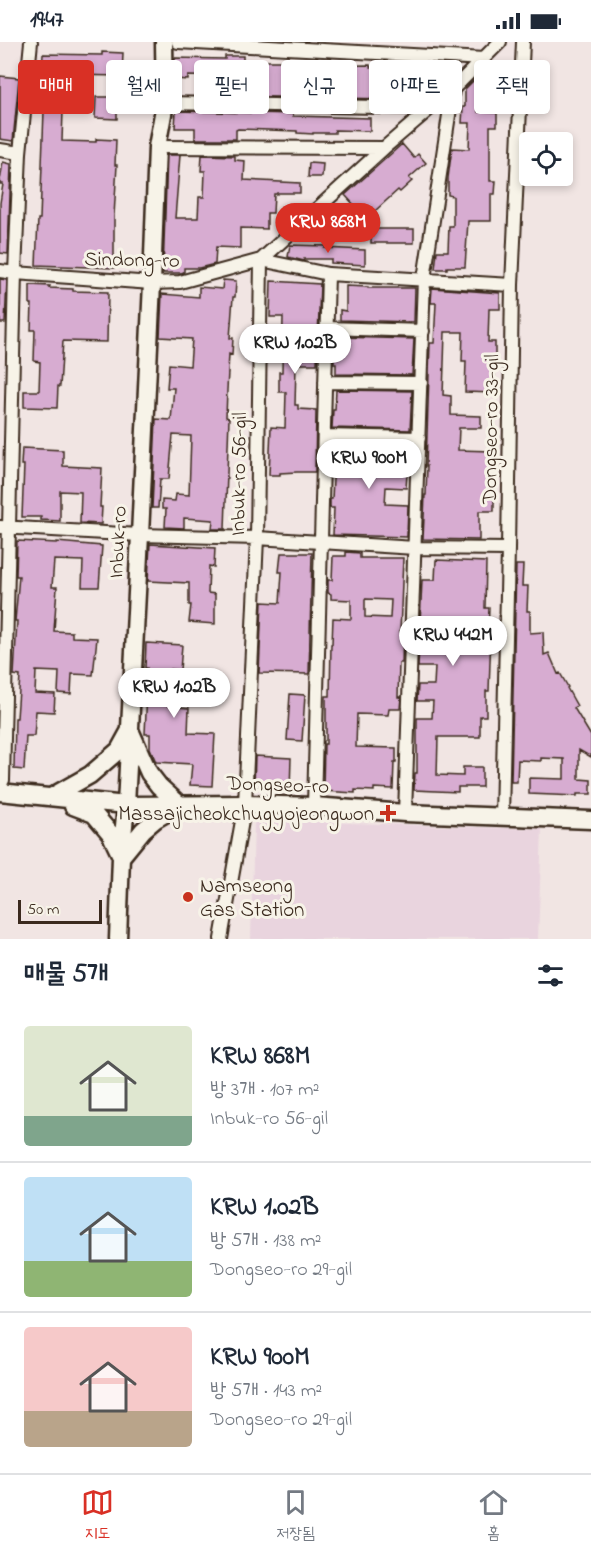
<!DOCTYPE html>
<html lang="ko">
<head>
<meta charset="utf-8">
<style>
  :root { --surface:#fff; --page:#f6f6f7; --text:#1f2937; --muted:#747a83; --line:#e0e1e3; --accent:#d93025 }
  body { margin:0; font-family:"Indie Flower","Poor Story",sans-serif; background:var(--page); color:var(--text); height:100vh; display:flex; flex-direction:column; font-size:22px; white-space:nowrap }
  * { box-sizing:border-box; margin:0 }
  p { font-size:20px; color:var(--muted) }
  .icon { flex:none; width:33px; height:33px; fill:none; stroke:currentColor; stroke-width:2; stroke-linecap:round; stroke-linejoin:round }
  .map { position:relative; height:897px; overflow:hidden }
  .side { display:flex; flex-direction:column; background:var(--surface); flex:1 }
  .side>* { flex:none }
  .hud { position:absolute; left:18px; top:18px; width:555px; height:54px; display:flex; gap:12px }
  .fabs { position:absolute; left:519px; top:90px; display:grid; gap:12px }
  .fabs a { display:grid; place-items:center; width:54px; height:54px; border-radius:6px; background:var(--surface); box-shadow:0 3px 9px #0003; font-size:30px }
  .scale { position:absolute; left:18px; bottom:15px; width:84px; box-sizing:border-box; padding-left:6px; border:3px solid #3b2a1e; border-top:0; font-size:16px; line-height:21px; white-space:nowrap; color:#3b2a1e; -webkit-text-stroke:4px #f7f3e8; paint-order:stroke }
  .price { position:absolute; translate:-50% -51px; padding:0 14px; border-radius:21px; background:#fff; color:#222; font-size:20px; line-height:39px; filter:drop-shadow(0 2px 3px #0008) }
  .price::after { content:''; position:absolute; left:50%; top:36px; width:18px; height:14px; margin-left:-9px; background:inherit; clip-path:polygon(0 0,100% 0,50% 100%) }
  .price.current { background:var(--accent); color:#fff }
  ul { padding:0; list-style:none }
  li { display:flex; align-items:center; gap:18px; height:150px; padding:0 24px }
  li+li { border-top:2px solid var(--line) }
  li span { display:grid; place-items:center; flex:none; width:168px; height:120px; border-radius:6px; color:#555 }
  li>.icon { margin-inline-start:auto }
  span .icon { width:72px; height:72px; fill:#fffc; stroke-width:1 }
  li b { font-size:26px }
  h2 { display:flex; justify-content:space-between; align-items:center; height:72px; padding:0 24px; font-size:26px }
  .pill { padding:0 21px; border-radius:6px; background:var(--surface); box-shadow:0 3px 9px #0003; font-size:21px; line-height:54px }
  .pill.current { background:var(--accent); color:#fff }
  .status { display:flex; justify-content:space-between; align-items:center; height:42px; padding:0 30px; background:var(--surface); direction:ltr }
  .status svg { height:16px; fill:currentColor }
  .dock { display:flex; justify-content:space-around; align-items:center; height:84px; border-top:2px solid var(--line); background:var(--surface); font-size:16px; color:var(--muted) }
  .dock a { display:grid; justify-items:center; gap:3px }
  .dock .current { color:var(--accent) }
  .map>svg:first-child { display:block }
  .built { fill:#e9d4de }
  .building { fill:#d7acd1; stroke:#3b2a1e; stroke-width:1.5; fill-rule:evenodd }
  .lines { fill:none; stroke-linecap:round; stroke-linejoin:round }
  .street-casing { stroke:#3b2a1e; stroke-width:16 }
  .secondary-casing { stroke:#3b2a1e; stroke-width:21 }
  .street { stroke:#f7f3e8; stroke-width:12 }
  .secondary { stroke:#f7f3e8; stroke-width:16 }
  .poi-dot { fill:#c8321e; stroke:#f7f3e8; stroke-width:2 }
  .labels { text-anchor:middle; stroke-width:6; stroke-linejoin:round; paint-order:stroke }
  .street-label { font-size:21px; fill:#3b2a1e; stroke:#f7f3e8 }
  .poi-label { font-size:21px; fill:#3b2a1e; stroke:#f7f3e8; text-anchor:end }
</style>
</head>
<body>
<div class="status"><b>19:47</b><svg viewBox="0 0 49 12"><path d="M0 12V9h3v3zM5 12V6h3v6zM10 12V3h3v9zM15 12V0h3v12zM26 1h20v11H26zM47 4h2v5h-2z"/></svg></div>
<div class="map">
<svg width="591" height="897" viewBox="0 0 591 897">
  <rect width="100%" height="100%" fill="#f1e5e3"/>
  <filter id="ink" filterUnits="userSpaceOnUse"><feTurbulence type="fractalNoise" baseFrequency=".0167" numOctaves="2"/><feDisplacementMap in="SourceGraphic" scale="12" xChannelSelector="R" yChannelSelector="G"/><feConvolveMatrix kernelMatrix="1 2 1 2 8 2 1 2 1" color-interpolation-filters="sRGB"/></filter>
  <g filter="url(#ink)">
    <!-- built -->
    <path class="built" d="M254 778 542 787 538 897H251Z"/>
    <!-- building -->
    <path class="building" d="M102 10 123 11 122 34 71 33V29L42 28 43 12 102 13Z
      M225 14H243V19H293V21H314V24L370 23V25L398 26V24L428 25V37L393 36V57L226 54 227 35 188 34V38L175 37V16L225 17Z
      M0 34 19 36 13 99 0 97Z
      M473 39H479L478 70 497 71V84H490V139H496L495 152H491V179H468L465 225H447V227H435L437 209H448L449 184H453V154L448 153V136L452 106 469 107 470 81H462L463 65H465V47Z
      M96 55H117V77L95 76Z
      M44 69H63L62 99 96 100V97L116 98 115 123H117L114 174V226L36 223 38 177H40Z
      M176 69 293 72V74L370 76V89L335 88V91H313V92L297 91V89L238 87 236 88V97H195V86H175Z
      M402 102 414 116 418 112 426 121 409 136 412 139 400 150 398 148 354 188 349 183 330 200 320 189 334 177 338 181 356 165 345 153Z
      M167 113H180L175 176H198L199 155H204L205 129H201L202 113 235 114V118L245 119 244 138 300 141V151H277V152H274L273 171H267V187L240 186V206L216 205 215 222 199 226H184V230L181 231H163Z
      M3 120 11 122 8 212 0 211V161L3 142H0V139Z
      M309 121 323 122 322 135H308Z
      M371 187H414V201H371Z
      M290 203 327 204 325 206 365 208V223L331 221V217H304V219L288 215Z
      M0 237 7 238 5 281H0Z
      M223 238 236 239 235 255H233L230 296H233L232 313 229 312 227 348 226 375 229 376 225 487H212L213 478 184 476V486L165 485 166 467H162V458L175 459 176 452 189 453 191 394 173 393 169 437H160L158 466H152L156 377 171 378 174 346H167L169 322 190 324 192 297 160 295 162 252 199 255V245L222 247Z
      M271 239 320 242 317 322H297L296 323 295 363H298V367L316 368 315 430H297L280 431V433H269L271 385 285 386 286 350H279V330H282L283 275H270Z
      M30 243 50 244 49 246 73 247V249L108 250 107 300 63 299 60 344H58L57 366 24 365V349H39L40 320 34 319 35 288H31L32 262H30Z
      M346 244 368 245V246H415L414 280 340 278V268L346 269Z
      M432 246 500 251V267H489L488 300H495V351L465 350 466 319H462L463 290H445L443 353 451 354V373L481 374V386H459L458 408 491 409V427H488V455H494V469H479V498L423 497 425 453H426L427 424H426L430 301H434L436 261H431Z
      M340 295 414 297 412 333 336 332V322H334V310H340Z
      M336 348 412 349 410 388 332 386 333 368H335Z
      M333 402 409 404 406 446 386 445 385 462 408 463 407 495 333 493 334 466H330V457H332L334 418H332Z
      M22 406 63 408V424L102 426 100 465H102L101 482 80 481 81 450 60 449V479L41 478V475H22L24 423H21Z
      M17 499 57 501V500L102 504 99 545H82L83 519 54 518 52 545H57L54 589 72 590V595L97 596 93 633 72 632 71 652 58 651 59 630 36 629 35 651 55 652 54 670 36 669 34 694H26L24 728 14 727 15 676H17L20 634 14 633 17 579H15L19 534H16Z
      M150 502 215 506 214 525 209 524 208 551 215 552V582L189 580 191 563H189V541L148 539Z
      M346 510 360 511V516H403L400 590H403L402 621H399L398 655H401L400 667H389L388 673 357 672 356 705 396 706V720H394L393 747 374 746V749L355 748V751L323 749 324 702H326V654H330L331 602H332L333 576 351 577V558L331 557V552L328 551V538H332L333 514H346ZM365 557 391 558 390 576 365 575Z
      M281 511H312L309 632 259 631 262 560 280 561 282 530H279Z
      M436 518 486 520 485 566H489L488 590H491L489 649H486V674H480V695H438L437 733 463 734V725H482V745H458V750L414 748 415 731H417V676H432L433 659H417L418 643H434L435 625H418L422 538H435Z
      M516 523H523L522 544H528L527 569H530V591L543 590 544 613 549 611 558 632 560 631 568 645 567 646 577 664 574 666 591 694V715L579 708V737L591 738V752H577V754L529 752V736L564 737V717L541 716V719L518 718 517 740H511Z
      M146 601 182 603 180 628 170 627 168 664 189 666 188 691 215 692 212 744 190 743 192 722 156 720 150 706V692H145L147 649H146L147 626H145Z
      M290 652 305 653 302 699 287 698Z
      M255 714 291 716 290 748 254 745Z"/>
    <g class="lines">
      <defs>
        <path id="street" d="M178 0 484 17
          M165 61 431 66
          M157 105 384 106
          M0 108 20 111
          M0 229 15 231 152 241 180 240 261 218 384 106 453 47 500 0
          M326 286 423 289
          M325 340 421 341
          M324 394 419 396
          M0 485 140 493 257 496 415 506 508 507
          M0 743 3 738 15 231 20 111 31 0
          M314 764 328 232
          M405 771 424 237 453 47
          M502 775 508 507 512 243 523 0
          M221 897 245 762 257 496 261 218 328 232 512 243"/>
        <path id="secondary" d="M0 750 126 763 245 762 314 764 405 771 591 778
          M51 755 90 733 119 708 130 688 149 731 159 744 180 763 156 777 143 788 121 815
          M73 764 94 772 110 791 121 814
          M118 897 121 815 126 763 140 493 152 241 157 105 165 61 164 0"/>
      </defs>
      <!-- street casing -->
      <use href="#street" class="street-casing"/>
      <!-- secondary casing -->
      <use href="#secondary" class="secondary-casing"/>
      <!-- street -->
      <use href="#street" class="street"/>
      <!-- secondary -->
      <use href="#secondary" class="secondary"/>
    </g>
  </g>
  <!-- markers -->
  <g class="poi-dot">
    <path d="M385 762h6v6h6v6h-6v6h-6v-6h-6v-6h6z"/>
    <circle cx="188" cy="855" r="6"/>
  </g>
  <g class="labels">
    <!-- street labels -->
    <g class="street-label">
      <text transform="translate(132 217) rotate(1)" y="7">Sindong-ro</text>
      <text transform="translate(490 387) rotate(-89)" y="7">Dongseo-ro 33-gil</text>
      <text transform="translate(238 432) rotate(-89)" y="7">Inbuk-ro 56-gil</text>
      <text transform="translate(117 500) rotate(-87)" y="7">Inbuk-ro</text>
      <text transform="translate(278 742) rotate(2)" y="7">Dongseo-ro</text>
    </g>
    <!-- poi labels -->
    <g class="poi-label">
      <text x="374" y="778">Massajicheokchugyojeongwon</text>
      <text x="200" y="850" text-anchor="start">Namseong<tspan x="200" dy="24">Gas Station</tspan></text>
    </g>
  </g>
</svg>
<div class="fabs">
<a><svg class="icon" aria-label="locate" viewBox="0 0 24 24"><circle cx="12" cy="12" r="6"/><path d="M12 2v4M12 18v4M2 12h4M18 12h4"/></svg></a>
</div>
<div class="scale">50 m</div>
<b class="price current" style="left:328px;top:212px">KRW 868M</b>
<b class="price" style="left:295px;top:333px">KRW 1.02B</b>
<b class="price" style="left:369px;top:448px">KRW 900M</b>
<b class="price" style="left:453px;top:625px">KRW 442M</b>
<b class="price" style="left:174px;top:677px">KRW 1.02B</b>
<div class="hud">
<a class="pill current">매매</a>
<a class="pill">월세</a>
<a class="pill">필터</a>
<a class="pill">신규</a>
<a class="pill">아파트</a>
<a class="pill">주택</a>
</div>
</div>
<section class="side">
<h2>매물 5개<svg class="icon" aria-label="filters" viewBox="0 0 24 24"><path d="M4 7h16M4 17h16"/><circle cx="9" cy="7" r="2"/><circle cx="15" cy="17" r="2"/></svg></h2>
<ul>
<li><span style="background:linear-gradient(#dfe7d0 75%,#7fa58c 0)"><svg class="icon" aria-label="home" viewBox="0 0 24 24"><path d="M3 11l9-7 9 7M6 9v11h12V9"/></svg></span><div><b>KRW 868M</b><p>방 3개 · 107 m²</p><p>Inbuk-ro 56-gil</p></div></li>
<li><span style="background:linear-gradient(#bfe0f5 70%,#8fb573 0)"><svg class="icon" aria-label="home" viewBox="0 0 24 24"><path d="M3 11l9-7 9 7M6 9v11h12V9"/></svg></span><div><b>KRW 1.02B</b><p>방 5개 · 138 m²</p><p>Dongseo-ro 29-gil</p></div></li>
<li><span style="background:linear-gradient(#f6c9c9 70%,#b9a48a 0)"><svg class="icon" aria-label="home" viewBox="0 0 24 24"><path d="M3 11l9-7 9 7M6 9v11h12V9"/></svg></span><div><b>KRW 900M</b><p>방 5개 · 143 m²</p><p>Dongseo-ro 29-gil</p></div></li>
</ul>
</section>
<nav class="dock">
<a class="current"><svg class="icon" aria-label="map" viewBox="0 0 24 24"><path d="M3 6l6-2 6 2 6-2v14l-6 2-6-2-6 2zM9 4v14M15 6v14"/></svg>지도</a>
<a><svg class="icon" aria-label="saved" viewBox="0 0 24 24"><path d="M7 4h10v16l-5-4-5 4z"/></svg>저장됨</a>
<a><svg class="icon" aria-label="home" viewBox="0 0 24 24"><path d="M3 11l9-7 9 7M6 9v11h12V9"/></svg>홈</a>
</nav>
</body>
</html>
